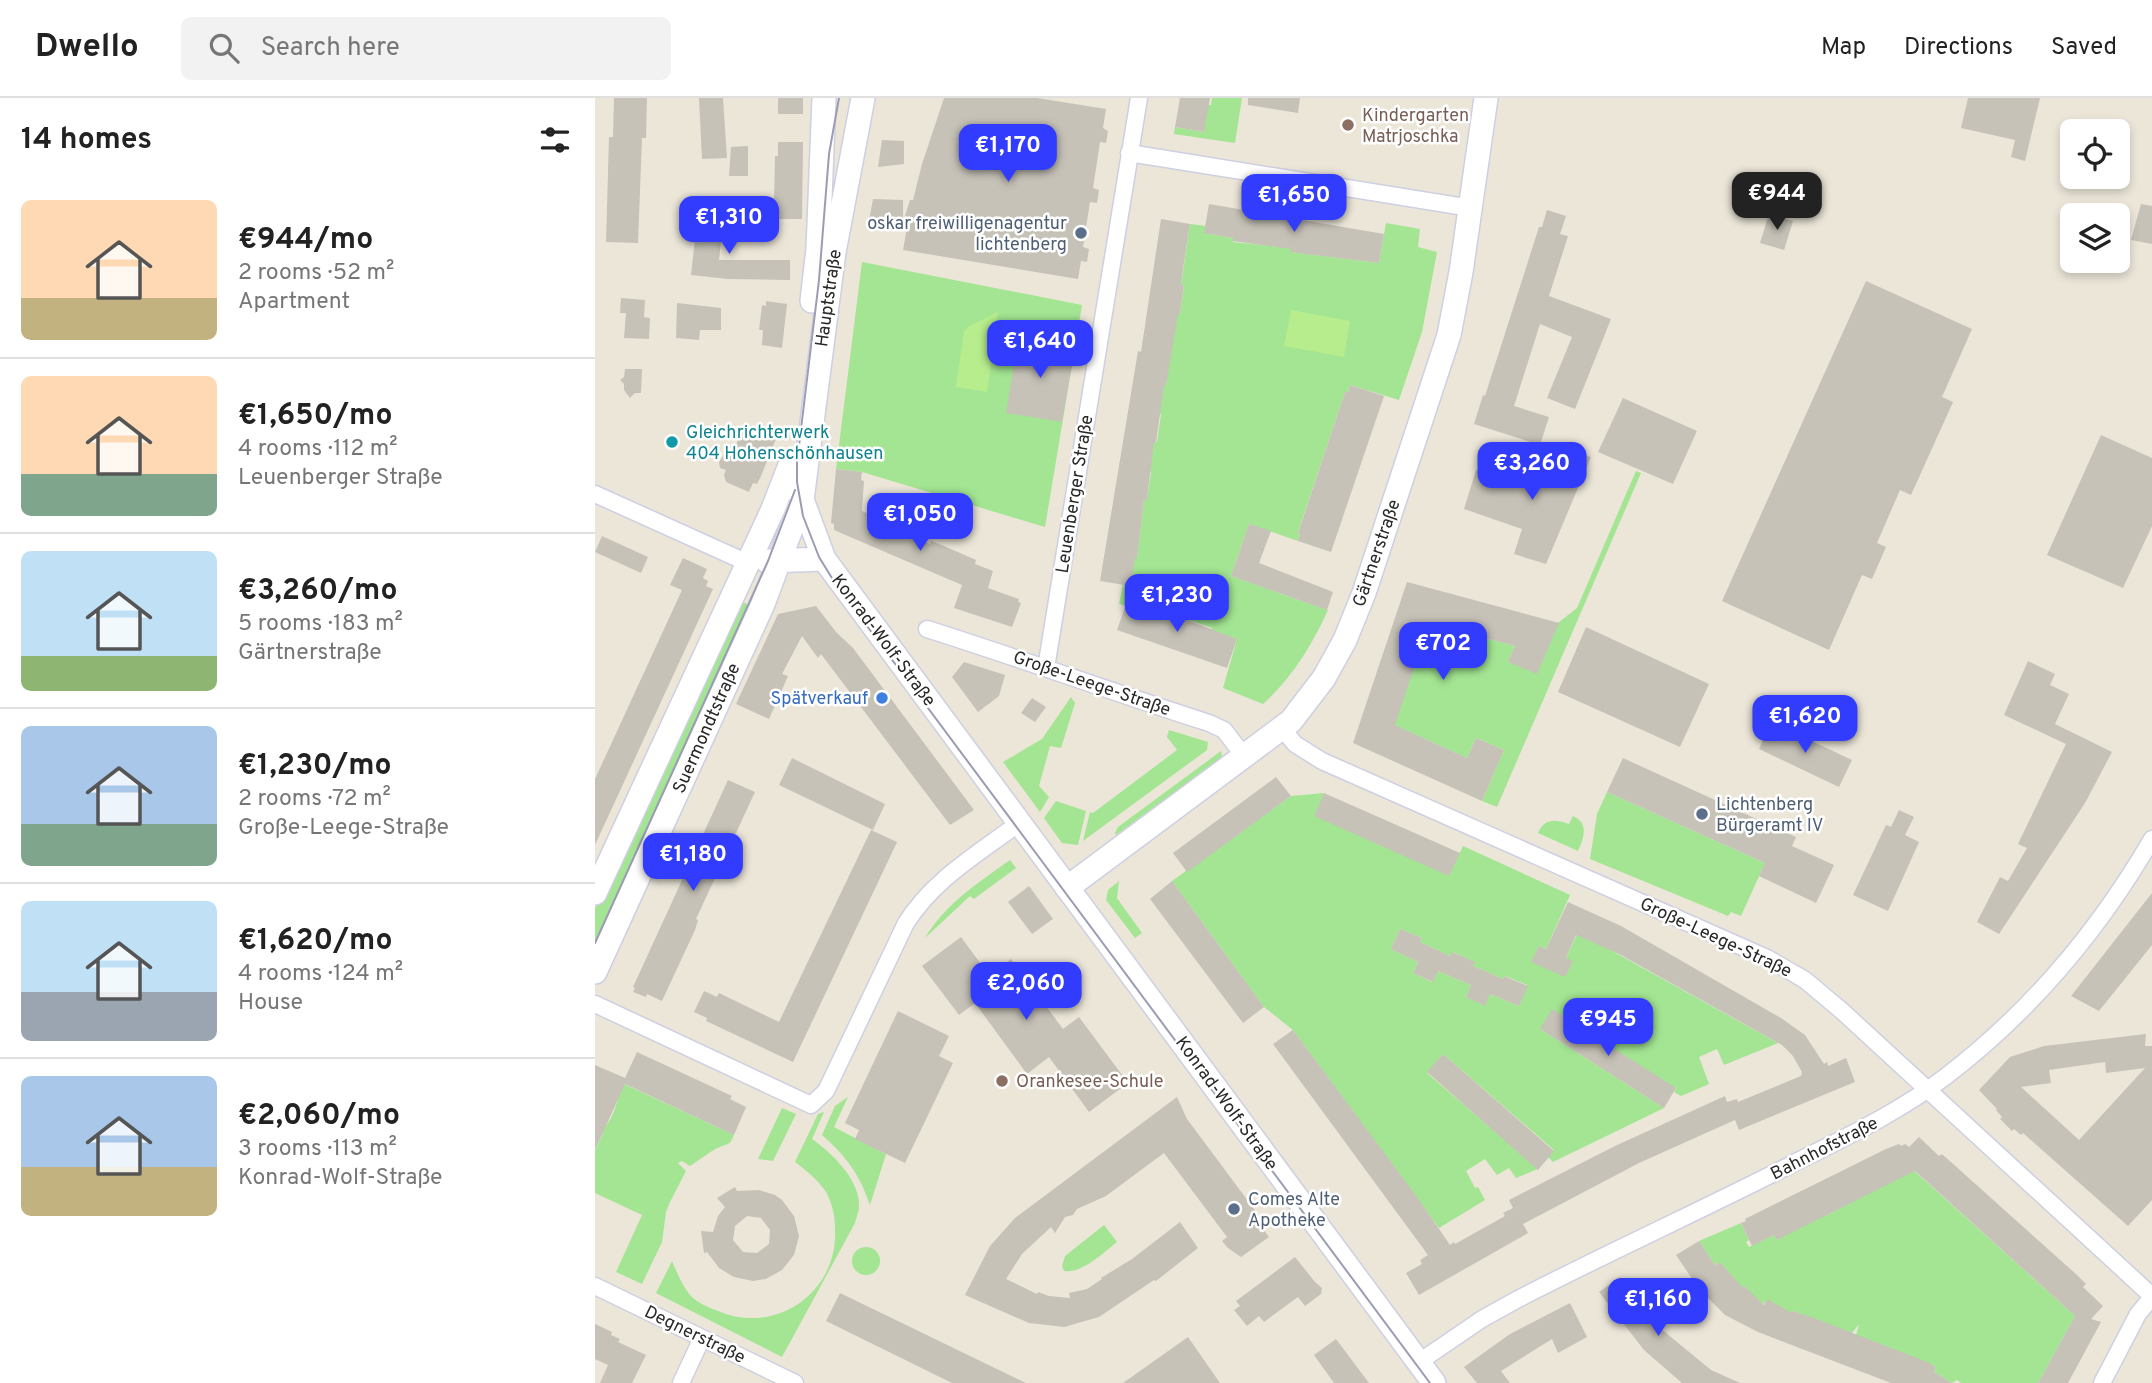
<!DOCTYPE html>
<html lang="en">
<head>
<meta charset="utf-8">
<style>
  :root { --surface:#fff; --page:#f2f2f2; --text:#222; --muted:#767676; --line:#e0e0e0; --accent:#323cff }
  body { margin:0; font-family:Overpass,sans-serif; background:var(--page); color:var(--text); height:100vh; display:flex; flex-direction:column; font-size:26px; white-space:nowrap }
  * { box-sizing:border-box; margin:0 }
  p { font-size:23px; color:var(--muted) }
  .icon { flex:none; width:38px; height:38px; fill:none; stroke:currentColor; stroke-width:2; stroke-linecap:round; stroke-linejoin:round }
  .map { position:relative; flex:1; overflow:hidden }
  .side { display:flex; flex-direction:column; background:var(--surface); width:595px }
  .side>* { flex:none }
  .buttons { position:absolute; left:1465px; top:21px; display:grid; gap:14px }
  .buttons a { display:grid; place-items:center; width:70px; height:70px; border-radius:10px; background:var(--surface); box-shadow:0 4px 10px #0003; font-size:35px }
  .price { position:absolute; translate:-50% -60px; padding:0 16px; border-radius:14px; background:var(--accent); color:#fff; font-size:23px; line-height:46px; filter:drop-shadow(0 2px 4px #0008) }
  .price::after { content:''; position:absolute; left:50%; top:42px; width:21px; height:16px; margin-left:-10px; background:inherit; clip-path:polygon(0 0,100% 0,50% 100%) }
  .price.current { background:#222; color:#fff }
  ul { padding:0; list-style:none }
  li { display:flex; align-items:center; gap:21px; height:175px; padding:0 21px }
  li+li { border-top:2px solid var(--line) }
  li span { display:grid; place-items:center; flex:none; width:196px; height:140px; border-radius:10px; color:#555 }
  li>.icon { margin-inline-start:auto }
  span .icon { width:84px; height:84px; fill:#fffc; stroke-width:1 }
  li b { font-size:30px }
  h2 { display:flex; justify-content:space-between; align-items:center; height:84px; padding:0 21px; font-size:30px }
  header { display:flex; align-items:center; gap:42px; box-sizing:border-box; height:98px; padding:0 35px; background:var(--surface); border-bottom:2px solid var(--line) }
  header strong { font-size:33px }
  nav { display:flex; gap:38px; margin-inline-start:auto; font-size:24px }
  .search { width:490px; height:63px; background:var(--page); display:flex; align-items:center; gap:18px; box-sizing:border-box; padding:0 24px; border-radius:10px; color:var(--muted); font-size:26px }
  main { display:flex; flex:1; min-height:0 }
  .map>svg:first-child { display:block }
  .green { fill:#a3e592; fill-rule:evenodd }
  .pitch { fill:#b7ed8d }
  .building { fill:#c6c2b8; fill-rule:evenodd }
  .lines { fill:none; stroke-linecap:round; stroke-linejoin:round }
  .street-casing { stroke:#cecfe2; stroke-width:19 }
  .secondary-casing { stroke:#cecfe2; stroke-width:26 }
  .street { stroke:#fff; stroke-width:16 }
  .secondary { stroke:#fff; stroke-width:23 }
  .tram { stroke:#9b9cb3; stroke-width:2 }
  .education-dot { fill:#8d6e63; stroke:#fff; stroke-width:2.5 }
  .service-dot { fill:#5c6f8a; stroke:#fff; stroke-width:2.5 }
  .culture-dot { fill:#0f9aa8; stroke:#fff; stroke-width:2.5 }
  .shop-dot { fill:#3f7fe0; stroke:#fff; stroke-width:2.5 }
  .labels { text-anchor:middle; stroke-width:5; stroke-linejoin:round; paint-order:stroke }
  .education-label { font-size:18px; fill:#785e54; stroke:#fff; text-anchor:start }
  .service-label { font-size:18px; fill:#4e5e75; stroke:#fff; text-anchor:start }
  .street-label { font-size:18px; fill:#282828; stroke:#fff }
  .culture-label { font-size:18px; fill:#0d838f; stroke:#fff; text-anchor:start }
  .shop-label { font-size:18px; fill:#366cbe; stroke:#fff; text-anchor:end }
</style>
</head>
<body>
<header>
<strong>Dwello</strong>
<div class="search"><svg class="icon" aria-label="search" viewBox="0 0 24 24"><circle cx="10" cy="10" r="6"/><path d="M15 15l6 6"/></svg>Search here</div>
<nav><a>Map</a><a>Directions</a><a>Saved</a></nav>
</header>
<main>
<section class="side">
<h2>14 homes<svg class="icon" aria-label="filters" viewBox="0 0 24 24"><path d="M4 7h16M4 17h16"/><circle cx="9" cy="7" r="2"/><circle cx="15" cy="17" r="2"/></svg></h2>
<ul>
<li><span style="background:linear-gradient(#ffd9b3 70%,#c2b280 0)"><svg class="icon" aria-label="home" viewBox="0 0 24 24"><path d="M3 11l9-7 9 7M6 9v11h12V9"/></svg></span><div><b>€944/mo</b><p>2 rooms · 52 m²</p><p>Apartment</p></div></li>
<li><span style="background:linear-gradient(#ffd9b3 70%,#7fa58c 0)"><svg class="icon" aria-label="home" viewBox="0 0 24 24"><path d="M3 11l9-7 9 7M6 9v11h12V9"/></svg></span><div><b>€1,650/mo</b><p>4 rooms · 112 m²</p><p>Leuenberger Straße</p></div></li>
<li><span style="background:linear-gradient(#bfe0f5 75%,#8fb573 0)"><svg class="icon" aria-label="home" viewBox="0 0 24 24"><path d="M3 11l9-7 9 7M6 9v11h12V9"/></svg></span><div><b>€3,260/mo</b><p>5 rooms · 183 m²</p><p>Gärtnerstraße</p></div></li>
<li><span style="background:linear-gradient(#a9c7e8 70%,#7fa58c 0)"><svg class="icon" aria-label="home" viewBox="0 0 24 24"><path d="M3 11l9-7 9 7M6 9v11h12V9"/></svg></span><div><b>€1,230/mo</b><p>2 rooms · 72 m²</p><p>Große-Leege-Straße</p></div></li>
<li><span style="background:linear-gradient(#bfe0f5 65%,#9aa5b1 0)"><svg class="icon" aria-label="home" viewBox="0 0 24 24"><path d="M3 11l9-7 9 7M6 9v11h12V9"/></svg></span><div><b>€1,620/mo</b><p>4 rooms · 124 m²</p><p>House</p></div></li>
<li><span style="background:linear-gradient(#a9c7e8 65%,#c2b280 0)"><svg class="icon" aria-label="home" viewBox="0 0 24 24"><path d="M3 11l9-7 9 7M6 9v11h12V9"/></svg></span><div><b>€2,060/mo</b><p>3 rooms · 113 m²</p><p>Konrad-Wolf-Straße</p></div></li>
</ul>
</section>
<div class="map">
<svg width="1557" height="1285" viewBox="0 0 1557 1285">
  <rect width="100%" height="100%" fill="#ebe6d8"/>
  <!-- green -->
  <path class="green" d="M617 0H647L640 45 579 36 580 29 609 34 612 7H616Z
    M791 125 825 131 823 149 842 154 827 234 804 302 755 287 753 294H750L703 434 705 436 703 443 654 426 636 478 733 512C717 547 697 580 668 606L628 590 642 541 616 533 617 530 588 520 586 523 559 514 560 510 534 501 531 508 524 506 528 486 539 460H542L549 402H552L556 374 554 373 558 344H562L566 316H564L567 287H571L581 216H585L589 188 586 187 595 126 611 128 610 135 638 140V144L696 150V154L784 165Z
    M267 164 487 207 450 429 267 374 241 371Z
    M1041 373 1046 375 902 709 887 703 909 652 881 640 872 660 795 625 829 524 920 548 913 564 982 510Z
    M142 501 156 508 0 856V810Z
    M476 599 480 605 466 650 455 648 444 688 454 699 445 714 408 664 447 641Z
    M574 632 613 644 612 652 488 743 495 714 498 715 582 652 572 639Z
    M626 653 627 659 521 737 520 735 523 729Z
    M1012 694 1170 765 1146 818 1136 814 1133 818 995 761 1002 716Z
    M729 695 720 717 854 777 868 748 975 797 951 851 944 848 937 864 971 860 983 834 1183 945 1129 967 1122 951 1104 959 1114 986 1086 998 1079 994 1081 990 945 931 1069 1010 958 1064 953 1059 959 1052 848 956 832 975 943 1071 921 1080 914 1070 902 1077 890 1061 871 1073 880 1090 883 1089 890 1102 844 1130 698 932 669 909 577 783 696 698ZM805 831 827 840 825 844 855 858 858 854 879 864 878 868 908 881 910 878 932 887 924 908 895 896 890 907 871 899 876 887 843 873 837 884 818 875 823 864 796 851Z
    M461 703 491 713 483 747 467 745 449 720Z
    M978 718C994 725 989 740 983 753L943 735C949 720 961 721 974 726Z
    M415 762 421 770 379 801 375 798 330 840C351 805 383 785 415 762Z
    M524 783 522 800 547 835 540 840 511 802 513 792Z
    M27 985 139 1037 135 1045 120 1051 95 1068 87 1063 83 1065 91 1073 75 1104 71 1114 67 1144 47 1186 21 1174 47 1117 0 1095V1053L8 1035 5 1033C19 1024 23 1000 27 985Z
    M253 999 239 1029 291 1056 275 1107C265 1077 251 1058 227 1037L240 1008Z
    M187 1010 201 1016 178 1063 163 1061Z
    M229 1014 217 1041C237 1055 265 1082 264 1108 264 1114 261 1120 260 1125L187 1259 61 1195 77 1163C82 1175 87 1187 95 1197 102 1205 113 1209 123 1213 181 1238 244 1194 240 1130 240 1118 237 1105 231 1094 222 1081 212 1073 200 1064L223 1016Z
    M1316 1070 1480 1218 1443 1285H1366L1362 1282 1357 1285 1339 1274 1341 1269 1333 1265 1277 1243 1260 1241 1264 1226 1257 1235 1198 1213 1196 1217 1172 1202 1169 1206 1152 1197 1154 1193 1149 1188 1146 1191 1125 1164 1120 1167 1104 1143 1146 1125 1154 1142 1151 1144 1154 1149 1179 1137 1182 1142 1227 1113 1230 1118 1263 1101 1261 1097C1283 1092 1300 1085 1316 1070Z
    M509 1127 522 1144C509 1154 487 1176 469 1173L467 1168 470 1158Z
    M257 1163a14 14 0 1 1 28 0a14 14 0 1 1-28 0Z"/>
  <!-- pitch -->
  <path class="pitch" d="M696 212 755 223 749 259 689 248Z
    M403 214 392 294 361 289 369 233 374 228Z"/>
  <!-- building -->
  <path class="building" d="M19 0H52L51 40H47L43 145 11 144 14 39H18Z
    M104 0H128L132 60 107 61Z
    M183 0H208V16H183Z
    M349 0H442L511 11 508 30 513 33 511 45 505 44 498 90 504 92 502 105 495 104 488 149 494 151 492 164 486 163 483 181 308 152 313 124H308L315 102H318L327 66Z
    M585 0H615L609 34 580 29Z
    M653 0H705L703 15 653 7Z
    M1373 0H1445L1430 63 1416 59 1420 42 1366 30Z
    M287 42 309 43V66L283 69Z
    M183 44H208L207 121H184V106H179L180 58H183Z
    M153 48V78H134L136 49Z
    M278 101 308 102V124L273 128Z
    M614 106 789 136 784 165 695 154 696 151 638 143V140L609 135Z
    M1546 106 1557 108V146L1536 142Z
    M952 112 971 118 965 136 973 138 954 198 1016 221 980 311 952 300 977 239 945 226 919 308 954 319 945 347 879 326 888 297 890 298 944 129H947Z
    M103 114 129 117 124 162H195V182L133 181 96 177Z
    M1174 116 1198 123 1189 152 1165 145Z
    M566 121 595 126 588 171 586 187H589L585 216H583L571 288 569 287 561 345 559 344 552 402H549L542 461 540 460 536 488 505 483 543 253 546 254Z
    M1271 183 1377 231 1347 299 1358 304 1316 397 1305 392 1282 445 1291 449 1277 481 1267 477 1234 552 1127 503Z
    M26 200 50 202 49 219 55 220 54 241 29 240 31 215H25Z
    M171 203 192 206 187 250 167 247 168 232H164L167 207 171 208Z
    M82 205 126 210V232H105L104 242 81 240Z
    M423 241 480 250 467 324 411 315Z
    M30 271H47L46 295H40L35 300 29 292V286L25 282 29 279Z
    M755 287 789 298 736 454 703 443 705 436 703 435 750 294H753Z
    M1028 300 1102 333 1078 386 1003 354Z
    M146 333 181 341 166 378 162 386 158 385 154 394 131 384 129 377 131 372 125 370 124 364 130 355 137 359Z
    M1506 337 1557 360V428L1528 490 1452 457Z
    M955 347 996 359 951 466 919 456 927 431 869 411 881 372 940 392Z
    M241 371 267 374 266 382 269 383 267 413 285 420 283 424 335 446 336 443 349 448 381 462 380 466 398 473 393 490 424 501 423 504 426 505 417 529 359 510 367 487 239 432V426L236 425Z
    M654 426 676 433 664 465 738 494 732 512 636 478Z
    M7 438 53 459 46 475 0 454Z
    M88 460 112 471 108 480 113 483 111 488 118 491 0 747V681L87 492 75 487Z
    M812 484 964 525 942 576 913 564 920 548 834 525 800 627 872 660 881 640 909 652 887 703 758 645Z
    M533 501 560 511 559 514 586 523 587 520 642 541 632 570 522 532Z
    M221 508 241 534 258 550 379 712 355 727 226 556 223 560 207 538 187 576 193 578 174 621 141 606 183 516Z
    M991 529 1114 586 1085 649 963 594Z
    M1433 563 1460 576 1455 587 1474 596 1460 626 1517 654 1490 705 1404 836 1382 824 1405 779 1413 783 1432 750 1423 746 1471 646 1409 617Z
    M369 564 410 577 404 598 383 614 357 579Z
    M437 600 451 609 440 624 426 615Z
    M1176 624 1257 662 1244 689 1164 651Z
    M197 660 290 706 278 732 184 687Z
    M1028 660 1201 739 1197 748 1239 767 1221 805 1164 778 1170 765 1012 694Z
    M681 679 696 698 592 774 578 755Z
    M133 682 160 694 101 821 103 822 100 832 67 903 52 896 51 899 38 894 40 890 38 889Z
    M729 695 865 755 854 778 719 718Z
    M1304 712 1319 719 1310 737 1324 744 1293 813 1258 797 1291 727 1296 729Z
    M276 732 302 744 198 964 111 923 112 920 99 914 109 893 122 899 124 895 184 924Z
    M577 783 669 909 648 925 555 801Z
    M434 788 458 821 437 836 413 804Z
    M1557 795V847L1504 913 1476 898Z
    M973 804 1026 828 1186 920 1210 937 1229 966 1232 964 1233 968 1251 960 1260 984 1144 1032 1140 1022 1044 1065 928 1126 933 1135 824 1197 811 1175 827 1166 825 1162 833 1157 678 946 698 932 825 1103 855 1147 859 1144 860 1146 910 1118 908 1115 918 1110 914 1102 1020 1048 1130 998 1132 1004 1142 1001 1143 1004 1206 978 1207 974 1198 958 1187 947 1024 856 981 837 971 860 978 863 970 879 936 864 944 848 951 851Z
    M805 831 827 840 825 844 855 858 857 854 880 864 878 868 908 881 909 878 933 888 924 908 895 896 890 908 871 899 876 887 843 873 838 884 818 875 823 864 796 851Z
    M366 839 394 877 416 861 468 931 484 919 533 985 494 1014 454 959 432 976 380 905 364 917 327 868Z
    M957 911 1081 990 1069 1010 945 931Z
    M303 913 354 938 344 958 358 965 310 1065 260 1041 264 1032 250 1025Z
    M1551 936 1550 948H1557V1102L1533 1128 1428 1035 1426 1037 1419 1031 1417 1033 1405 1021 1407 1019 1401 1012 1402 1011 1384 992 1415 959 1449 948ZM1510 964 1511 975 1550 970 1484 1042 1426 989 1456 985 1454 972Z
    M42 954 137 998 135 1001 151 1009 139 1037 30 986 0 1052V967L30 980Z
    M848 956 959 1053 943 1072 832 974Z
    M582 999 592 1021 662 1115 658 1118 674 1139 646 1159 633 1150 627 1143 632 1139 569 1055 511 1098 482 1111 478 1117 470 1119 460 1135 456 1129 427 1156 411 1181 442 1196 443 1194 454 1198 475 1200 474 1195 492 1191 507 1181 506 1180 537 1161 585 1124 603 1150 561 1183 559 1182 504 1219 469 1229 434 1225 370 1197 395 1148 420 1120Z
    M1324 1039 1344 1058 1347 1056 1482 1177 1491 1186 1488 1189 1508 1208 1496 1221 1506 1224 1473 1285H1443L1480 1218 1320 1073 1182 1142 1179 1137 1157 1148 1146 1125 1151 1123 1150 1121 1291 1051 1304 1046 1306 1048 1310 1046 1314 1049Z
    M140 1089 142 1093 164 1092 180 1097 187 1102 199 1118 204 1138 199 1157 187 1172 171 1181 158 1183 139 1179 124 1170 112 1154 109 1155 106 1133 118 1134 123 1118 130 1109 122 1100ZM152 1118 166 1120 175 1132 174 1146 162 1155 148 1154 138 1142 140 1128Z
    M1104 1143 1120 1167 1125 1164 1147 1189 1149 1188 1169 1207 1172 1201 1197 1215V1213L1219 1220 1332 1264 1341 1269 1339 1274 1357 1285H1296L1163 1234 1130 1217 1104 1191 1081 1157Z
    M700 1159 720 1184 727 1190 726 1196 710 1208 703 1199 669 1224 664 1218 652 1228 639 1212 645 1208 641 1203Z
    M1025 1179 1065 1230 1116 1272 1145 1285H1087L1049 1252 1004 1194Z
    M245 1195 431 1285H357L231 1223Z
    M975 1205 992 1239 963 1255 957 1241 906 1273 915 1285H882L869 1269 915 1236Z
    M0 1226 17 1234 16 1237 25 1241 23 1244 51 1257 37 1285H5L13 1267 0 1261Z
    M593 1239 625 1285H528Z
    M741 1241 774 1285H739L719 1257Z"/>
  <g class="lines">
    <defs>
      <path id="street" d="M534 55 876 110
        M0 396 153 465
        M332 531C427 561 520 595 614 625L629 632 649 658
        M451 570 544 0
        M687 630 700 646 727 663 1172 860 1210 882 1247 913 1557 1198
        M0 906 216 1007 231 993 311 825C339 781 383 756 424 725
        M0 1188 200 1285
        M824 1264 887 1221 923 1201C1014 1154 1107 1112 1199 1065 1251 1039 1304 1014 1350 979 1434 915 1504 832 1557 741
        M86 1285 107 1240
        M1507 1285 1543 1216 1557 1199"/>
      <path id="secondary" d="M217 203 223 151 229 0
        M195 369 229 461 839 1285
        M172 463 229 461
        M472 790 696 623 729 580 750 542 769 495 854 237 866 174 891 0
        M0 795 178 411 197 362
        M0 874 168 506 207 402 239 154 268 0"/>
    </defs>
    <!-- street casing -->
    <use href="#street" class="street-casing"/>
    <!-- secondary casing -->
    <use href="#secondary" class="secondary-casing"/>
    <!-- street -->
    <use href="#street" class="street"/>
    <!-- secondary -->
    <use href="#secondary" class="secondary"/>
    <!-- tram -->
    <path class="tram" d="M244 0 234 56 224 182 202 364V384L208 418 224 459 240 485 835 1285
      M0 845 173 463 200 392"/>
  </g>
  <!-- markers -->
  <g class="education-dot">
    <circle cx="753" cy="27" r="7"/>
    <circle cx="407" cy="983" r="7"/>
  </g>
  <g class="service-dot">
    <circle cx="486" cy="135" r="7"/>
    <circle cx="1107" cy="716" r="7"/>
    <circle cx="639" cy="1111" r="7"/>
  </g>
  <circle class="culture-dot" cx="77" cy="344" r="7"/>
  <circle class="shop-dot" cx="287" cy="600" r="7"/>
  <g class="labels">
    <!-- education labels -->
    <g class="education-label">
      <text x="767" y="23">Kindergarten<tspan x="767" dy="21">Matrjoschka</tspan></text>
      <text x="421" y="989">Orankesee-Schule</text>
    </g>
    <!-- service labels -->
    <g class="service-label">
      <text x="472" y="131" text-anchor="end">oskar freiwilligenagentur<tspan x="472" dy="21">lichtenberg</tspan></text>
      <text x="1121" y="712">Lichtenberg<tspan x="1121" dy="21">Bürgeramt IV</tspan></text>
      <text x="653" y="1107">Comes Alte<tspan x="653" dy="21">Apotheke</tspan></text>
    </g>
    <!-- street labels -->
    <g class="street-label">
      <text transform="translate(233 200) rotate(-82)" y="6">Hauptstraße</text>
      <text transform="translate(479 396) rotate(-81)" y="6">Leuenberger Straße</text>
      <text transform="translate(781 455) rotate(-71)" y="6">Gärtnerstraße</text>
      <text transform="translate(289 542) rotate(53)" y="6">Konrad-Wolf-Straße</text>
      <text transform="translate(497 585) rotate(19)" y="6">Große-Leege-Straße</text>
      <text transform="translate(111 630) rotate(-66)" y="6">Suermondtstraße</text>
      <text transform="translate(1121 839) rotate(25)" y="6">Große-Leege-Straße</text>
      <text transform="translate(632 1005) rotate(54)" y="6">Konrad-Wolf-Straße</text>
      <text transform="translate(1229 1050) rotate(-27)" y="6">Bahnhofstraße</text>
      <text transform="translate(100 1236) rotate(26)" y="6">Degnerstraße</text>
    </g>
    <!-- culture labels -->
    <g class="culture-label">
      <text x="91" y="340">Gleichrichterwerk<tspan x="91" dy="21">404 Hohenschönhausen</tspan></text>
    </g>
    <!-- shop labels -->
    <g class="shop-label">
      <text x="273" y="606">Spätverkauf</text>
    </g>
  </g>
</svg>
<div class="buttons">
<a><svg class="icon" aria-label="locate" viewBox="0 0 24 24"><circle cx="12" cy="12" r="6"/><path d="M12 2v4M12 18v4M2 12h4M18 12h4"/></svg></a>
<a><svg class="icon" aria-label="layers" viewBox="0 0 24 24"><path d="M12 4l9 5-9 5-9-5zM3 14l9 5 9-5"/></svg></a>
</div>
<b class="price" style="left:413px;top:86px">€1,170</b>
<b class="price current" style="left:1182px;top:134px">€944</b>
<b class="price" style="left:699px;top:136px">€1,650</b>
<b class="price" style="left:134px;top:158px">€1,310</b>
<b class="price" style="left:445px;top:282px">€1,640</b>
<b class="price" style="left:937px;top:404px">€3,260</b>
<b class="price" style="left:325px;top:455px">€1,050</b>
<b class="price" style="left:582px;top:536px">€1,230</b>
<b class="price" style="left:848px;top:584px">€702</b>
<b class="price" style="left:1210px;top:657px">€1,620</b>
<b class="price" style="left:98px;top:795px">€1,180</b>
<b class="price" style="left:431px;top:924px">€2,060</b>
<b class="price" style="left:1013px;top:960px">€945</b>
<b class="price" style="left:1063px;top:1240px">€1,160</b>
</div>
</main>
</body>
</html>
